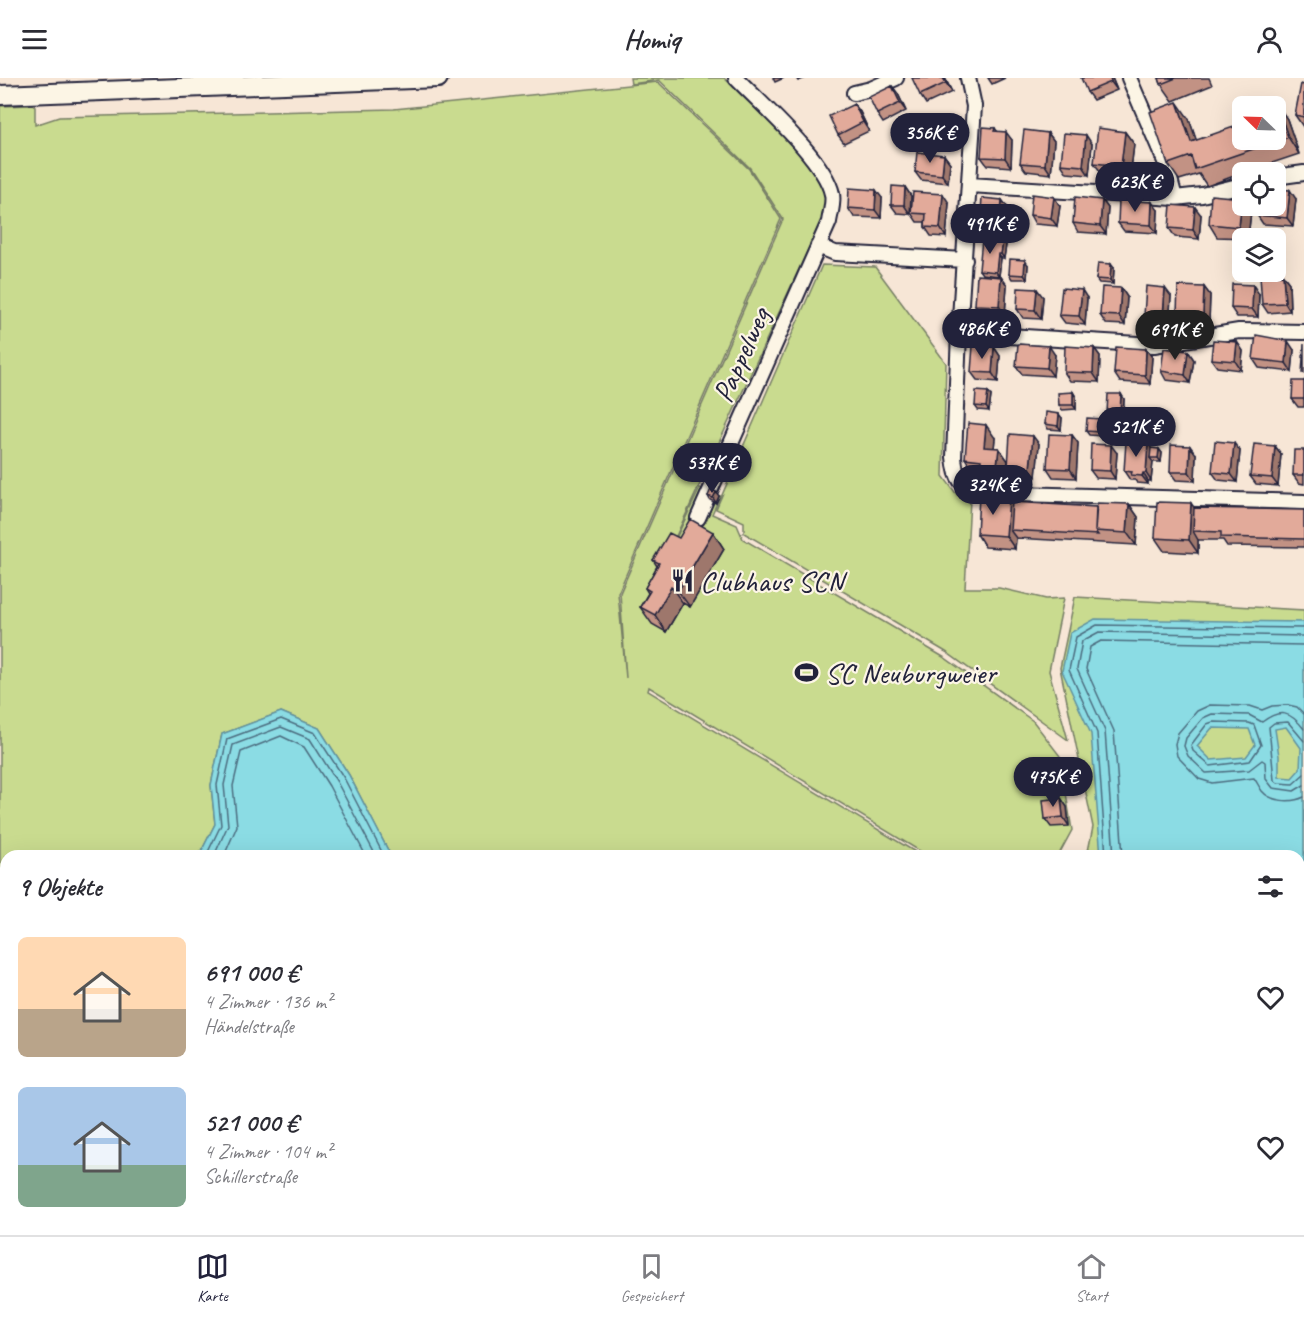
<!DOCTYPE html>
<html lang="de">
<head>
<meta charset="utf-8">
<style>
  :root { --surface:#fff; --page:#f7f7f7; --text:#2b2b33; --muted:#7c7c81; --line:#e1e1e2; --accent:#22223b }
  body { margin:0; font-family:Caveat,sans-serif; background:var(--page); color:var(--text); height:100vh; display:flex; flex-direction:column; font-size:22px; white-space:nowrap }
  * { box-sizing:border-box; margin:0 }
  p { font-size:20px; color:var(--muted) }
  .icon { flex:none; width:33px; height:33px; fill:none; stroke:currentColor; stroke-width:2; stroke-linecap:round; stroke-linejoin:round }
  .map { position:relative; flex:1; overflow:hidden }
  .details { position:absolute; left:0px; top:772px; width:1305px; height:386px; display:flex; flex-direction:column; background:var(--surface); border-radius:18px 18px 0 0; box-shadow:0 6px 24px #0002 }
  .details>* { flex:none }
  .needle { width:39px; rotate:293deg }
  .tools { position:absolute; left:1232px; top:18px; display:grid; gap:12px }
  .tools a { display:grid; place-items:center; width:54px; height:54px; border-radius:9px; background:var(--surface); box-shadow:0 6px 24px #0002; font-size:30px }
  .price { position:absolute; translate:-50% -51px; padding:0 14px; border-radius:21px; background:var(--accent); color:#fff; font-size:20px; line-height:39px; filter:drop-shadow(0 2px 3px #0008) }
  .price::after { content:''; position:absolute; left:50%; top:36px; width:18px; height:14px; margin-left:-9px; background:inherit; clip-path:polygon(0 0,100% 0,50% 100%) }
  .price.active { background:#222; color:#fff }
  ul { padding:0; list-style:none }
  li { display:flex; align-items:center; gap:18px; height:150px; padding:0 18px }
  li span { display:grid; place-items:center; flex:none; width:168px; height:120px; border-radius:9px; color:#555 }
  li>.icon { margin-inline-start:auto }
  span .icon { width:72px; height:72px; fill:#fffc; stroke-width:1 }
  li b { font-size:26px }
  h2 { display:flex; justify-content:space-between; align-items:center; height:72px; padding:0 18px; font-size:26px }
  header { display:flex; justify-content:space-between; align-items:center; height:78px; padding:0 18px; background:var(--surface); font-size:27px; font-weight:600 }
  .tabs { display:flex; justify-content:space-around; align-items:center; height:84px; border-top:2px solid var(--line); background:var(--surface); font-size:16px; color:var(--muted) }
  .tabs a { display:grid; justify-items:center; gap:3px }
  .tabs .active { color:var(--accent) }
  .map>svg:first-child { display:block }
  .green { fill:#c9db8f; stroke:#767e65; stroke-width:1.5 }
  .water { fill:#8bdce4; stroke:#6192a0; stroke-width:1.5; fill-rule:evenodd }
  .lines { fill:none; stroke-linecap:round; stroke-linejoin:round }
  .shore { stroke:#4c6c7f; stroke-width:1.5 }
  .minor-casing { stroke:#22223b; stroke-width:18 }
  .major-casing { stroke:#22223b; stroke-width:22 }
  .minor { stroke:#fcf5e5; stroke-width:14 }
  .major { stroke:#fcf5e5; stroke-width:18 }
  .wall { fill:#c29284; stroke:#22223b; stroke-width:1.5 }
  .shaded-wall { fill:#9e776c; stroke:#22223b; stroke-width:1.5 }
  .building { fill:#e2aa9a; stroke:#22223b; stroke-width:1.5 }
  .labels { text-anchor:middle; stroke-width:4.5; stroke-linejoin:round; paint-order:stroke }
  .street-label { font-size:30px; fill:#22223b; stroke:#fcf5e5 }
  .poi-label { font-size:30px; fill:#22223b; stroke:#fcf5e5; text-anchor:start }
</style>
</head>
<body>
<header><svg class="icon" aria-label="menu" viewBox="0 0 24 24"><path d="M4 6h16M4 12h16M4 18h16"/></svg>Homiq<svg class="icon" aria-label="person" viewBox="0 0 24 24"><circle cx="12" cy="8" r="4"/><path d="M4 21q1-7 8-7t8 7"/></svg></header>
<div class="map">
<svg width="1304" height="1157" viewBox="0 0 1304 1157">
  <rect width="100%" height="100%" fill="#f7e6d6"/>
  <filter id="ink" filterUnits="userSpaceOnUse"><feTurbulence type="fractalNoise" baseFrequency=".0167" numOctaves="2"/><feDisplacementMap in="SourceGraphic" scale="12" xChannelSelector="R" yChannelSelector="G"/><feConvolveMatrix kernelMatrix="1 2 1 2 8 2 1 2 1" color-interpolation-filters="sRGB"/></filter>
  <g filter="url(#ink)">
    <!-- green -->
    <path class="green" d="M630 0H724C747 20 823 90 825 118 825 126 823 134 822 141L647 521 700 410 720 418 712 436 737 447 743 461 945 580 1033 643 1060 678 1072 752 1058 778H928L649 609 648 613 922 778H391L349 697 319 650 281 634 222 656 211 707 215 746 199 778H6V1152H245L246 1157H0V28L32 27 35 29V47L59 39 394 31 658 4 749 91 781 141 618 515 626 600 620 515 783 141 750 90 659 2 631 6Z
      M822 187 875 189 946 285 943 398 957 417 970 422 965 510H999L1046 521 1064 520 1049 593 1068 662 946 574 744 455V444L716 431Z
      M1075 519 1304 532V974H1299V778H1087L1093 749 1060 590Z
      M1299 1003H1304V1157H615L613 1152H1299Z
      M400 1152H493L495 1157H400Z"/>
    <!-- water -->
    <path class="water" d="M1095 541 1304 544V825H1299V778H1101L1091 656 1062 593 1070 555ZM1286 649 1301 670 1300 691 1292 700 1279 699V678L1275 651ZM1212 650 1249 651 1255 667 1246 679 1211 682 1197 668Z
      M281 634 319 650 349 697 391 778H199L215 746 211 707 222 656Z
      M245 1152H400V1157H246Z
      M493 1152H613L615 1157H495Z"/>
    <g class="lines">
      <!-- shore -->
      <path class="shore" d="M1304 636 1297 629 1288 627 1272 628 1262 632 1250 628 1210 627 1197 633 1178 655 1175 666 1177 678 1199 701 1212 705 1254 700C1257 704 1259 709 1262 713 1271 724 1292 725 1304 719
        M1213 644 1249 645 1254 647 1261 667 1250 683 1210 688 1193 673 1191 667 1207 646Z
        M1304 651C1291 634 1280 630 1262 644L1249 637 1212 636 1203 640 1186 660 1184 668 1188 678 1206 695 1249 692 1262 682 1265 684 1266 701 1273 710 1294 713 1304 707
        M1304 663 1288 644 1274 645 1269 649 1274 702 1278 705 1293 706 1304 696
        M206 778 221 747 217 707 227 661 281 641 315 655 344 700 384 778
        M214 778 228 747 224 707 233 667 281 649 310 661 337 704 376 778
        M224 778 237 748 233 708 241 674 281 658 304 669 329 708 366 778
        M1106 778 1097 655 1069 592 1076 559 1097 547 1304 550
        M1114 778 1105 653 1077 591 1082 563 1099 554 1304 558
        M1123 778 1114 653 1086 591 1090 569 1101 563 1304 567"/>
      <defs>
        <path id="minor" d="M968 0 974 28 959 255 954 379C956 402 960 407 982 415L1304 424
          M1129 0 1166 86 1175 120
          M854 15 871 11 896 0
          M1275 99 1304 95
          M970 107 1175 120 1202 117 1242 107
          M818 168 835 175 965 182
          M959 255 1154 267 1239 253 1304 254
          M698 440 829 144C830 136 834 125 832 116 825 82 762 27 736 0
          M1299 985H1304"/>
        <path id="major" d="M0 17 438 0"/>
      </defs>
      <!-- minor casing -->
      <use href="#minor" class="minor-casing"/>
      <!-- major casing -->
      <use href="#major" class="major-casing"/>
      <!-- minor -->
      <use href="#minor" class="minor"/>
      <!-- major -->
      <use href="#major" class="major"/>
    </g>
    <!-- wall -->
    <path class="wall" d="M773 0H784L775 4Z
      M796 0H806L798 3Z
      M945 0 952 14 926 26 920 17Z
      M988 0H1005L992 6Z
      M1112 0 1117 12 1093 22 1087 14Z
      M1159 0H1209L1212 7 1173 23 1161 6Z
      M1304 7V50L1295 37Z
      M892 8 898 16 906 33 883 45 877 36Z
      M1276 25 1287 41 1299 76 1245 94H1242V95L1207 108 1199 96 1179 102 1168 86 1189 41 1196 62H1242Z
      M854 26 860 34 869 53 844 65 838 57Z
      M995 50 997 53 1012 62 1011 89 987 87 981 79Z
      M1125 54 1134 66 1130 100 1103 97 1094 85Z
      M1048 55 1054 63 1051 96 1026 93 1020 85Z
      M1092 66 1089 97 1067 95 1061 86Z
      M944 77 950 85 948 105 921 102 915 94Z
      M905 109 911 118 910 136 897 135 891 127Z
      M1054 119 1060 128 1057 148 1035 146 1030 137Z
      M882 120 881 140 854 139 848 130Z
      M1296 121 1293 148 1263 146 1257 137Z
      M1002 122 1008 130 1006 156 986 155 980 146Z
      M1102 122 1108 130 1106 156 1078 154 1073 145Z
      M949 125 946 159 931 158 925 149V144H917L911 135Z
      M1158 132 1157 155 1124 153 1118 145Z
      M1251 133 1248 160 1217 159 1209 146Z
      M1201 137 1199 161 1175 159 1169 150Z
      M1003 163 1006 167 1004 180H1001L999 198 982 196 979 192Z
      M1028 187 1027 201H1012L1009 196Z
      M1114 190 1113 206 1099 205 1096 201Z
      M1283 197 1289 205 1290 233 1268 235 1262 226Z
      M1001 199 1007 207 1005 237 981 235 975 227Z
      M1204 209 1210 217 1209 244H1183L1177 235Z
      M1121 210 1127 219 1125 247 1106 246 1100 237Z
      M1259 216 1258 239H1237L1231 230Z
      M1171 218 1169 248 1150 247 1144 238Z
      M1043 219 1041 241 1023 240 1017 231Z
      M1087 220 1085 247 1065 245 1059 237Z
      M1237 264 1243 273 1241 292 1217 289 1211 281Z
      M994 269 1000 278 998 304 977 302 971 294Z
      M1094 270 1100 278 1099 304 1070 303 1064 294Z
      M1146 271 1152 279 1150 306 1120 304 1114 295Z
      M1294 272 1292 294 1259 290 1253 281Z
      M1188 273 1194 282 1190 305 1166 302 1161 293Z
      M1055 277 1053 298 1022 296 1016 288Z
      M1304 303V329H1298L1292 321Z
      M1073 314 1076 319V331L1062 332 1059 327Z
      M1121 316 1124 321 1123 340H1110L1107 335Z
      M991 318 989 333 978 332 975 328Z
      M1062 340 1061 352 1048 351 1045 346Z
      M1101 341 1104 345 1102 358 1089 357 1086 353Z
      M1144 342 1143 355 1127 354 1124 350Z
      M1072 357 1078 365 1076 400 1053 399 1047 390Z
      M995 360 994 370H999L1008 383 1006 399 989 397 987 394 973 393 965 380Z
      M1148 365 1151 370 1159 371 1162 375 1161 384H1153L1151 403H1148V406L1137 405 1135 402H1130L1124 393Z
      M1039 366 1036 399 1014 397 1008 389Z
      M1275 368 1281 376 1278 408 1256 406 1250 398Z
      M1304 372V406L1299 405 1293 397Z
      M1240 373 1237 404 1218 402 1212 394Z
      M1117 375 1115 401 1096 400 1090 392Z
      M1196 376 1195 403 1176 402 1170 394Z
      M708 418H719L716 425 710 422Z
      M1009 420 1012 424 1096 429 1129 426 1138 439 1136 467 1016 460 1015 471 985 469 977 456Z
      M1194 430 1304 432V469L1227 468 1223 462H1198V475L1164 473 1155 460Z
      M713 454 724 471 690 529 683 525 666 554 652 546 640 529 648 515 645 510 657 488 653 482 679 460Z
      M1061 720 1067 729 1069 748 1051 749 1045 741Z"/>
    <!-- shaded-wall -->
    <path class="shaded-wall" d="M943 0H945L952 14 946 5Z
      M1110 0H1112L1117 12 1111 4Z
      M892 8 898 16 906 33 900 25Z
      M1177 24 1189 41 1203 81 1191 64Z
      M1276 25 1287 41 1299 76 1288 59Z
      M854 26 860 34 869 53 863 44Z
      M1006 54 1012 62 1011 89 1005 80Z
      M1125 54 1134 66 1130 100 1121 88Z
      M1048 55 1054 63 1051 96 1045 87Z
      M1086 57 1092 66 1089 97 1083 88Z
      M944 77 950 85 948 105 942 97Z
      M905 109 911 118 910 136 904 127Z
      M876 112 882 120 881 140 875 132Z
      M1290 112 1296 121 1293 148 1287 140Z
      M943 116 949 125 946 159 940 150Z
      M1054 119 1060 128 1057 148 1051 140Z
      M1242 120V128H1247L1251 133 1248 160 1239 149Z
      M1002 122 1008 130 1006 156 1000 148Z
      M1102 122 1108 130 1106 156 1100 148Z
      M1152 124 1158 132 1157 155 1151 147Z
      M1195 129 1201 137 1199 161 1193 152Z
      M1003 163 1006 167 1004 180 1001 176Z
      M998 176 1001 180 999 198 996 194Z
      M1025 182 1028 187 1027 201 1024 197Z
      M1111 186 1114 190 1113 206 1110 202Z
      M1283 197 1289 205 1290 233 1285 225Z
      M1001 199 1007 207 1005 237 999 228Z
      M1253 207 1259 216 1258 239 1252 231Z
      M1204 209 1210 217 1209 244 1203 236Z
      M1121 210 1127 219 1125 247 1119 238Z
      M1165 210 1171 218 1169 248 1163 239Z
      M1037 211 1043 219 1041 241 1035 232Z
      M1082 212 1087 220 1085 247 1079 238Z
      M1288 263 1294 272 1292 294 1286 285Z
      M1237 264 1243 273 1241 292 1235 283Z
      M1049 268 1055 277 1053 298 1047 290Z
      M994 269 1000 278 998 304 992 295Z
      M1094 270 1100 278 1099 304 1093 295Z
      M1146 271 1152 279 1150 306 1145 297Z
      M1188 273 1194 282 1190 305 1185 297Z
      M988 314 991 318 989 333 986 329Z
      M1073 314 1076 319V331L1073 327Z
      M1121 316 1124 321 1123 340 1120 336Z
      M1059 336 1062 340 1061 352 1058 348Z
      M1141 338 1144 342 1143 355 1140 351Z
      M1101 341 1104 345 1102 358 1100 354Z
      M986 347 995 360 993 381 984 369Z
      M1072 357 1078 365 1076 400 1070 391Z
      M1033 358 1039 366 1036 399 1030 391Z
      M1148 365 1154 374 1150 380 1153 384 1151 403 1146 395Z
      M1234 365 1240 373 1237 404 1231 396Z
      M1111 367 1117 375 1115 401 1110 393Z
      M1190 368 1196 376 1195 403 1189 394Z
      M1275 368 1281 376 1278 408 1272 400Z
      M999 370 1008 383 1006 399 997 387Z
      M1159 371 1162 375 1161 384 1158 380Z
      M1143 395 1148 403V406L1142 398Z
      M716 414 719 418 716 425 713 420Z
      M1009 420 1017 432 1010 452 1016 460 1015 471 1006 458Z
      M1191 425 1200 438 1193 453 1198 462V475L1189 462Z
      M1129 426 1138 439 1136 467 1127 455Z
      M713 454 724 471 690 529 678 513Z
      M671 509 683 525 666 554 655 537Z
      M1061 720 1067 729 1069 748 1063 739Z"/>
    <!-- building -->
    <path class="building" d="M912 0H943L946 5 920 17Z
      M1081 0H1110L1111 4 1087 14Z
      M1159 0H1176L1161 6Z
      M1301 6 1304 7V39L1295 37Z
      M892 8 900 25 877 36 869 19Z
      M1177 24 1191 64 1242 46V62H1275V28H1265L1276 25 1288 59 1195 91 1191 78 1168 86 1150 34Z
      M854 26 863 44 838 57 829 38Z
      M983 49 995 50 994 53 1006 54 1005 80 981 79Z
      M1098 50 1125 54 1121 88 1094 85Z
      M1024 52 1048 55 1045 87 1020 85Z
      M1064 55 1086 57 1083 88 1061 86Z
      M917 74 944 77 942 97 915 94Z
      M892 108 905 109 904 127H891Z
      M849 110 876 112 875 132 848 130Z
      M1275 111 1290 112 1287 140 1257 137 1258 128H1275Z
      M913 114 943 116 940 150 925 149 926 136 911 135Z
      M1032 116 1054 119 1051 140 1030 137Z
      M1211 117 1242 120 1239 149 1209 146Z
      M1075 119 1102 122 1100 148 1073 145Z
      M982 120 1002 122 1000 148 980 146Z
      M1119 122 1152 124 1151 147 1118 145Z
      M1171 127 1195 129 1193 152 1169 150Z
      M982 161 1003 163 1001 176H998L996 194 979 192Z
      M1010 181 1025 182 1024 197 1009 196Z
      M1098 185 1111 186 1110 202 1096 201Z
      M977 197 1001 199 999 228 975 227Z
      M1283 197 1285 225 1262 226 1260 198Z
      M1232 206 1253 207 1252 231 1231 230Z
      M1146 208 1165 210 1163 239 1144 238Z
      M1178 208 1204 209 1203 236 1177 235Z
      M1102 209 1121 210 1119 238 1100 237Z
      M1018 210 1037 211 1035 232 1017 231Z
      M1062 210 1082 212 1079 238 1059 237Z
      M1256 257 1288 263 1286 285 1253 281Z
      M1213 262 1237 264 1235 283 1211 281Z
      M1018 266 1049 268 1047 290 1016 288Z
      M1304 266V295H1302Z
      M973 268 994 269 992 295 971 294Z
      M1065 268 1094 270 1093 295 1064 294Z
      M1116 269 1146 271 1145 297 1114 295Z
      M1164 270 1188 273 1185 297 1161 293Z
      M1293 303H1304V321H1292Z
      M976 313 988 314 986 329 975 328Z
      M1073 314V327H1059L1058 315Z
      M1108 316H1121L1120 336 1107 335Z
      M1046 334 1059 336 1058 348 1045 346Z
      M1125 337 1141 338 1140 351 1124 350Z
      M1087 340 1101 341 1100 354 1086 353Z
      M968 345 986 347 984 369 999 370 997 387 981 385V382L965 380Z
      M1010 356 1033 358 1030 391 1008 389Z
      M1049 356 1072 357 1070 391 1047 390Z
      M1215 363 1234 365 1231 396 1212 394Z
      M1126 364 1148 365 1146 395H1143L1142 398 1131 397 1132 394 1124 393Z
      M1091 366 1111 367 1110 393 1090 392Z
      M1254 366 1275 368 1272 400 1250 398Z
      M1171 367 1190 368 1189 394H1170Z
      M1151 370 1159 371 1158 380H1150Z
      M1294 372H1304V397H1293Z
      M711 411 716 414 713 420 708 418Z
      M979 418 1009 420 1006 458 977 456Z
      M1012 424 1096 429 1095 453 1098 457 1010 452Z
      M1157 424 1191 425 1189 462 1155 460Z
      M1097 425 1129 426 1127 455 1095 453Z
      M1194 430 1304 432V461L1221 459V454L1193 453Z
      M690 441 713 454 678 513 671 509 655 537 640 529 650 513 645 510 659 485 653 482 669 455 679 460Z
      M1061 720 1063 739 1045 741 1043 722Z"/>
  </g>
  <!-- icons -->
  <defs>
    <symbol id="restaurant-bare" viewBox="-9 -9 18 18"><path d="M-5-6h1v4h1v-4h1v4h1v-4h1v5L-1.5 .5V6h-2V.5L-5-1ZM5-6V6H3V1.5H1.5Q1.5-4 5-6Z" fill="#22223b" stroke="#fcf5e5" stroke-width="2.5" paint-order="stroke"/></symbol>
    <symbol id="stadium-bare" viewBox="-9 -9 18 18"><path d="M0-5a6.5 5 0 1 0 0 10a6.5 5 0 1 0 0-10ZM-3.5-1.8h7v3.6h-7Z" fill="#22223b" stroke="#fcf5e5" stroke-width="2.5" paint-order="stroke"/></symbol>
  </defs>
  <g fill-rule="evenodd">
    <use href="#restaurant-bare" x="666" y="486" width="33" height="33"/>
    <use href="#stadium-bare" x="790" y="578" width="33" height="33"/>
  </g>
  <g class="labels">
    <!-- street labels -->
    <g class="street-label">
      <text transform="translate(741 277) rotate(-66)" y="10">Pappelweg</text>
    </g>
    <!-- poi labels -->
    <g class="poi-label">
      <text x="700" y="513">Clubhaus SCN</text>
      <text x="825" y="605">SC Neuburgweier</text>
    </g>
  </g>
</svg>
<div class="tools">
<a><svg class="needle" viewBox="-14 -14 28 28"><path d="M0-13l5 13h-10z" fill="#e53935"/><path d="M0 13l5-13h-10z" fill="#7c7c81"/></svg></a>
<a><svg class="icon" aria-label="locate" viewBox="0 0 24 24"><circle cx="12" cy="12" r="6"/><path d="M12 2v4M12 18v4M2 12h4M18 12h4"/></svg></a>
<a><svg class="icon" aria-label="layers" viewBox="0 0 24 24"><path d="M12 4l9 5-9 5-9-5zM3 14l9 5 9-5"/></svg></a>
</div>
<b class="price" style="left:930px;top:86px">356K €</b>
<b class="price" style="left:1135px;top:135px">623K €</b>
<b class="price" style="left:990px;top:177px">491K €</b>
<b class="price" style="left:982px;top:282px">486K €</b>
<b class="price active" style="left:1175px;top:283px">691K €</b>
<b class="price" style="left:1136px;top:380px">521K €</b>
<b class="price" style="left:712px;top:416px">537K €</b>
<b class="price" style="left:993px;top:438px">324K €</b>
<b class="price" style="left:1053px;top:730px">475K €</b>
<section class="details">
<h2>9 Objekte<svg class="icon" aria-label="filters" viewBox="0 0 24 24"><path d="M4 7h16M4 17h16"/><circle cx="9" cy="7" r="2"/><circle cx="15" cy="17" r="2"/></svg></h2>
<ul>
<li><span style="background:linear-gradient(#ffd9b3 60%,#b9a48a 0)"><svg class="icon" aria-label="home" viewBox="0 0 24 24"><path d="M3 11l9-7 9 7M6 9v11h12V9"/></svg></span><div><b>691 000 €</b><p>4 Zimmer · 136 m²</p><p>Händelstraße</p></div><svg class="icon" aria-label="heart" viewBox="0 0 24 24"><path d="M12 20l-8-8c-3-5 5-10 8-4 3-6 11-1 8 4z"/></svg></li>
<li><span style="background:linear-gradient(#a9c7e8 65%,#7fa58c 0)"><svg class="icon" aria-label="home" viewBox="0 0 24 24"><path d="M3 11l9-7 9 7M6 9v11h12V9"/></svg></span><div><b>521 000 €</b><p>4 Zimmer · 104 m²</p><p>Schillerstraße</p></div><svg class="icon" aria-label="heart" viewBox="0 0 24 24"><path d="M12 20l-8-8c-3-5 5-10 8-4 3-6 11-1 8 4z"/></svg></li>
</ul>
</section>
</div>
<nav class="tabs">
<a class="active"><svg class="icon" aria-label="map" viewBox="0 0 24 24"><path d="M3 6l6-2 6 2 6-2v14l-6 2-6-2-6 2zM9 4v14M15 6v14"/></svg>Karte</a>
<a><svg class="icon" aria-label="saved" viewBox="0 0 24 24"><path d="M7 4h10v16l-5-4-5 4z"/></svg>Gespeichert</a>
<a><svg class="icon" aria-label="home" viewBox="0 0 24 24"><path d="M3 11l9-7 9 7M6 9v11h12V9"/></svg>Start</a>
</nav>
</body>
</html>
